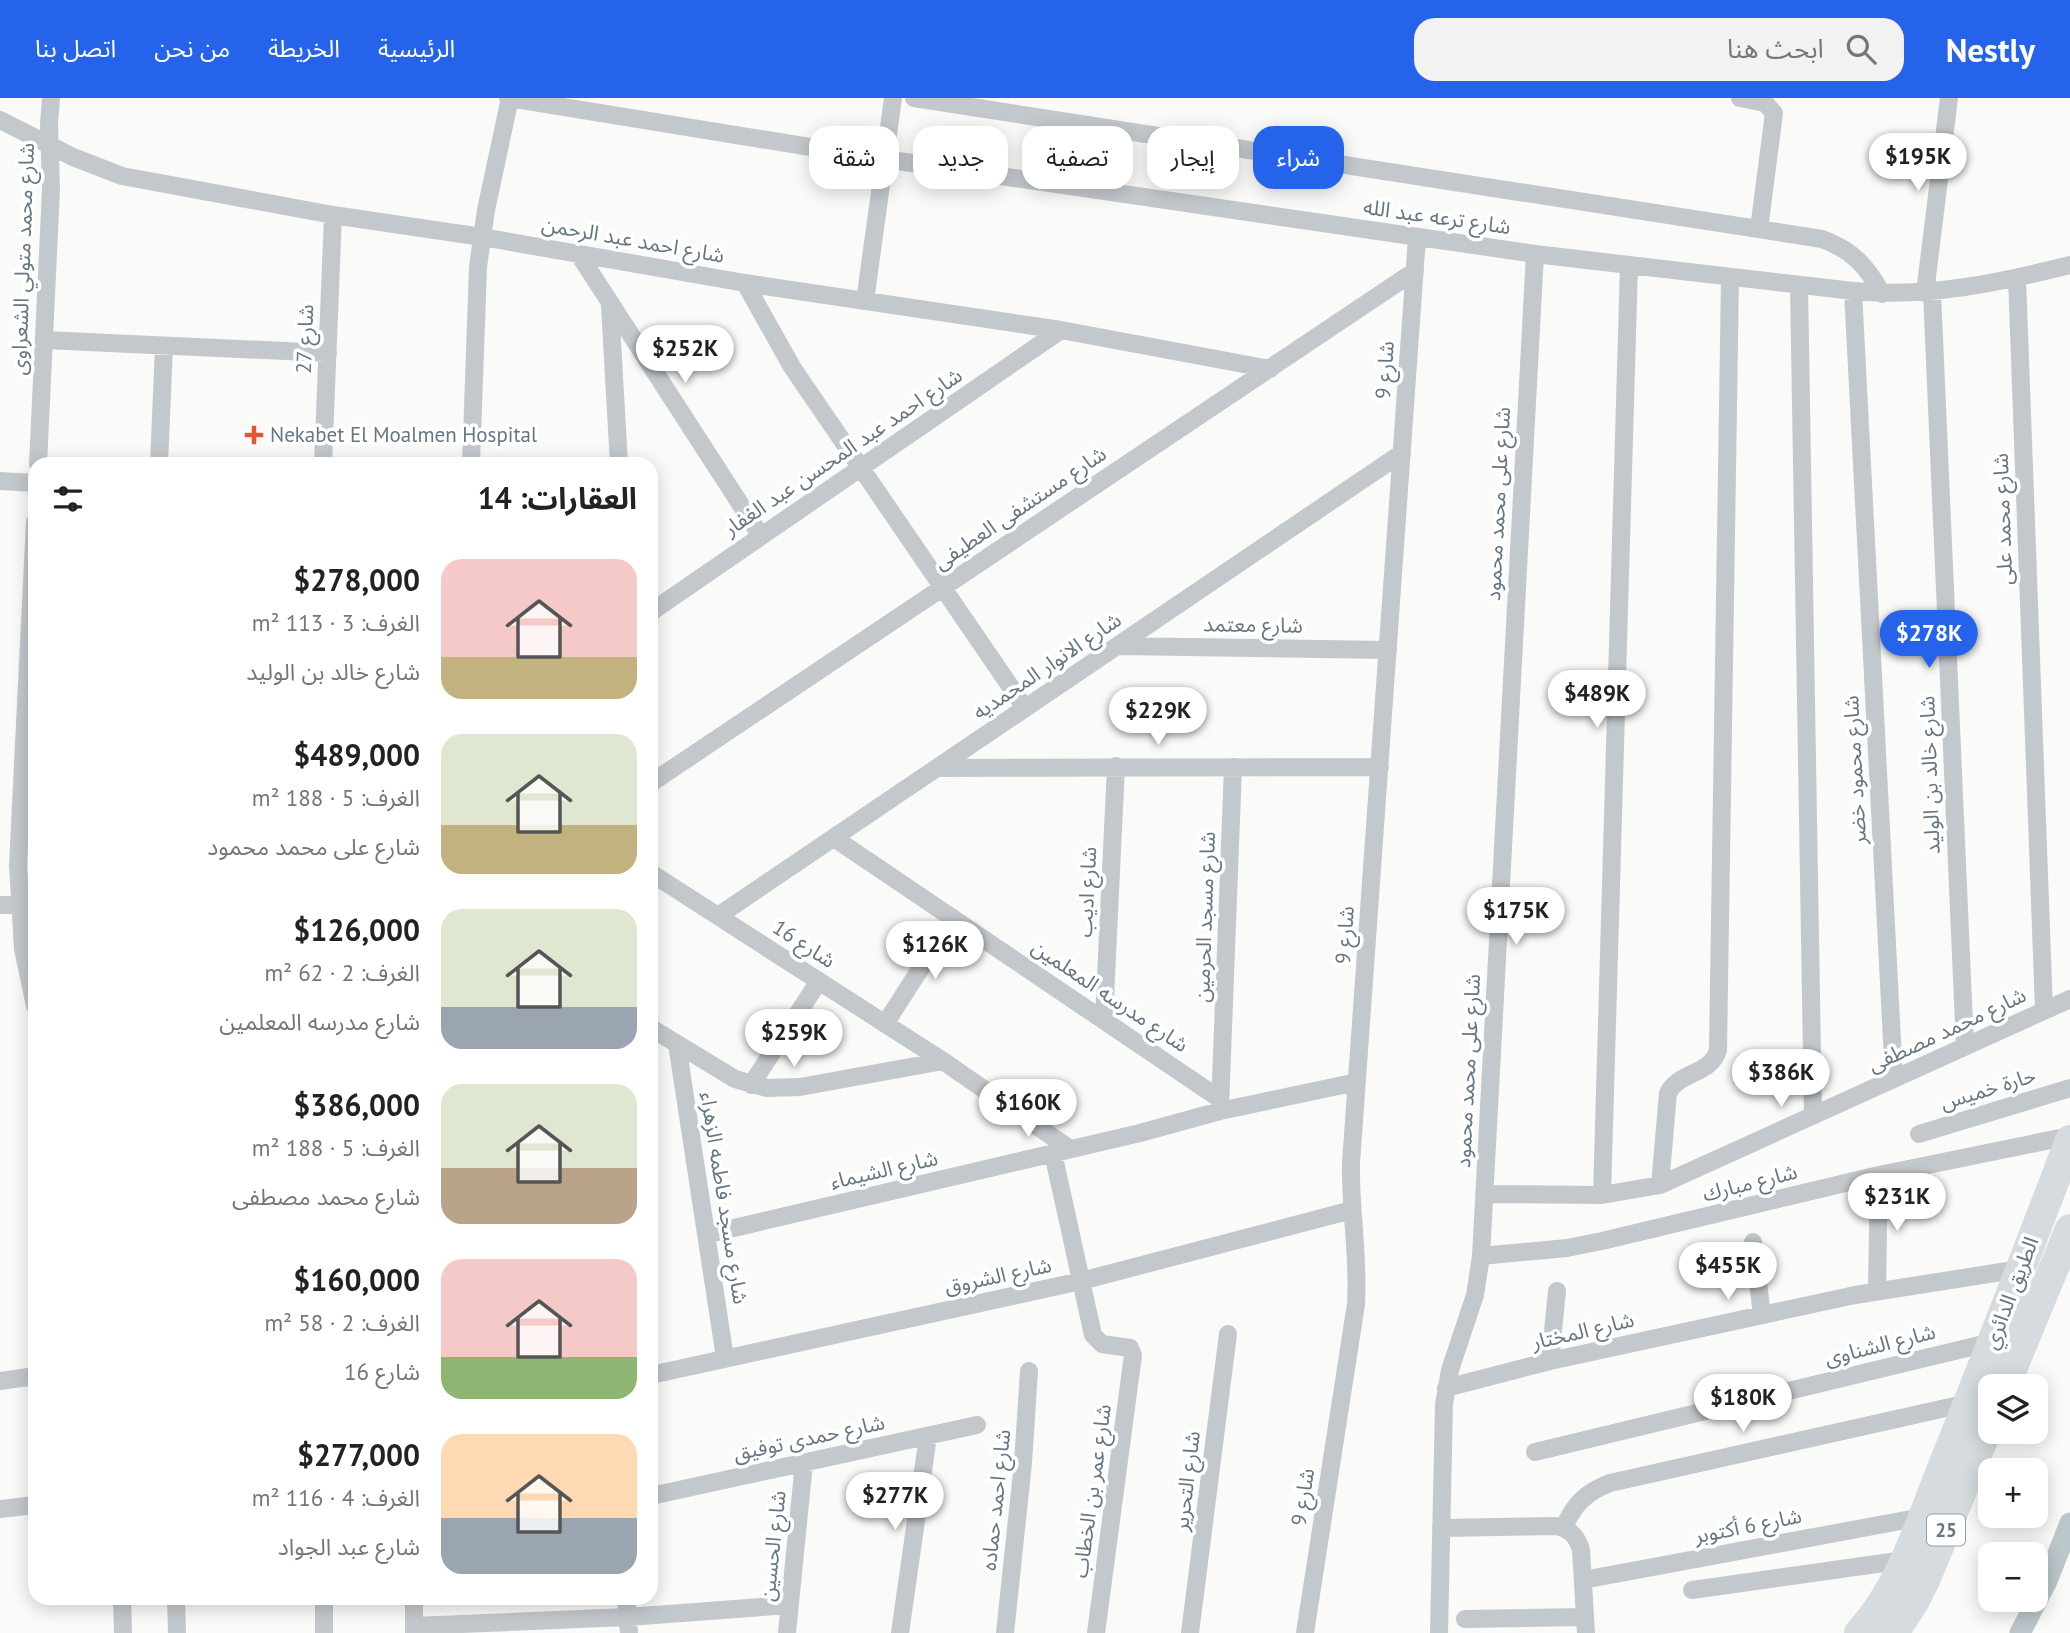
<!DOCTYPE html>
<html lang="ar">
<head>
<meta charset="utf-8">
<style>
  :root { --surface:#fff; --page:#f2f2f2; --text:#222; --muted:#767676; --accent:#2563eb }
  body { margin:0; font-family:"PT Sans","Noto Sans Arabic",sans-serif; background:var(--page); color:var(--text); direction:rtl; height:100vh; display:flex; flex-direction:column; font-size:26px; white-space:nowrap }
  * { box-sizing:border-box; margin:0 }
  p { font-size:23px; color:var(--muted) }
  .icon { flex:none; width:38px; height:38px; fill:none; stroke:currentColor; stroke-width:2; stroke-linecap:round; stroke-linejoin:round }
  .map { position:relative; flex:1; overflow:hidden; direction:ltr }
  .details { position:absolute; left:28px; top:359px; width:630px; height:1148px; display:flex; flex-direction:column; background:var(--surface); border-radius:21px; box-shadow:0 4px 18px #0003; direction:rtl }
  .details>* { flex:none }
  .top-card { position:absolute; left:679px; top:28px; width:665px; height:63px; direction:rtl; display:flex; gap:14px }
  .tools { position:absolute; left:1978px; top:1276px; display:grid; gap:14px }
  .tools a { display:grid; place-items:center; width:70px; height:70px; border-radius:14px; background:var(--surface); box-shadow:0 4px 18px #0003; font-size:35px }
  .price { position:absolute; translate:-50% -60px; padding:0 16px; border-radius:24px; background:#fff; color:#222; font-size:23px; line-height:46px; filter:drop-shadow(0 2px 4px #0008) }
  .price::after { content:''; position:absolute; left:50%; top:42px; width:21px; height:16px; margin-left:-10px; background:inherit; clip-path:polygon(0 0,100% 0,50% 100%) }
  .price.on { background:var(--accent); color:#fff }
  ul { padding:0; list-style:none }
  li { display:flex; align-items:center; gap:21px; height:175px; padding:0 21px }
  li span { display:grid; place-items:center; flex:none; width:196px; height:140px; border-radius:21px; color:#555 }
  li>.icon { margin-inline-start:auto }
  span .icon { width:84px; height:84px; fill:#fffc; stroke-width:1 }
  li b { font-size:30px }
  h2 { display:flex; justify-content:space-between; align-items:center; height:84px; padding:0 21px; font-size:30px }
  .pill { padding:0 24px; border-radius:21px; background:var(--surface); box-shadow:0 4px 18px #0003; font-size:24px; line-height:63px }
  .pill.on { background:var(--accent); color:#fff }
  header { display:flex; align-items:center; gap:42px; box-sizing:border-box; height:98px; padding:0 35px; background:var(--accent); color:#fff }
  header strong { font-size:33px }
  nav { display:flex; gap:38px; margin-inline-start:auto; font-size:24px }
  .search { width:490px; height:63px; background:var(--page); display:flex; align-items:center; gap:18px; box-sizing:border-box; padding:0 24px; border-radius:21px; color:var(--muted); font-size:26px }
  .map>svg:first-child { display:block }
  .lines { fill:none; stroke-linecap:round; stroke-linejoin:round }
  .canal { stroke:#bbc7cb; stroke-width:21 }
  .minor { stroke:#c3c8cc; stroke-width:18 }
  .trunk { stroke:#d6dbdf; stroke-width:30 }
  .poi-dot { fill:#e4572e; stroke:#fff; stroke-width:2.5 }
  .labels { text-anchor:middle; stroke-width:7; stroke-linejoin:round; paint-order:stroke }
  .shield { fill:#fff; stroke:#939fa8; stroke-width:2 }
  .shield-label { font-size:19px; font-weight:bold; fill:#657683 }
  .street-label { font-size:21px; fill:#657683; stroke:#fff }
  .poi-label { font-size:21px; fill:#657683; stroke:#fff; text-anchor:start }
</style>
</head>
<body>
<header>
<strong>Nestly</strong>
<div class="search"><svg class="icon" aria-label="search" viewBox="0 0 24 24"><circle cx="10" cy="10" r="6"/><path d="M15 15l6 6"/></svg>ابحث هنا</div>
<nav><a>الرئيسية</a><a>الخريطة</a><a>من نحن</a><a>اتصل بنا</a></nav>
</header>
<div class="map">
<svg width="2070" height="1535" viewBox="0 0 2070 1535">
  <rect width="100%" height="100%" fill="#fafaf8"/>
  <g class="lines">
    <!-- canal -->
    <path class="canal" d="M2020 1535 2047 1483 2070 1425"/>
    <!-- minor -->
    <path class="minor" d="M508 0 884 61 1535 156 1853 193C1928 200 1998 185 2070 167
      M914 0 1822 141C1852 152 1867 168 1882 196
      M1740 0 1765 5 1774 15 1759 131
      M0 22 73 59 122 78 333 117 482 139 745 185 1061 232 1270 271
      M578 155 761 438
      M2017 180 2044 912
      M745 185 792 269 1025 610
      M1799 187 1813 1018
      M1853 193 1894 981
      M1932 194 1965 949
      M1925 195 1949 0
      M865 203 893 0
      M610 208 619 366
      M44 242 328 255
      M38 366 51 92 49 26 51 0
      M159 366 164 248
      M323 366 333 117
      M471 366 478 169 486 112 510 0
      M0 383 35 385
      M35 424 18 767 23 851 35 908
      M651 514 1061 232
      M1118 548 1388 552
      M937 670 1380 669
      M651 685 1415 173
      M834 740 1220 1001
      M651 775 943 963 1070 1051
      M0 807 35 806
      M718 818 1402 355
      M1104 921 1116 668
      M885 926 953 820
      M651 930 735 981 767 990 800 989 943 963
      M677 946 725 1260
      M751 987 819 883
      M1220 1009 1233 669
      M1919 1036 2070 990
      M1053 1055 1093 1237 1102 1246 1130 1250 1133 1257 1096 1535
      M1660 1087 1668 995C1679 973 1711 977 1718 952L1730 179
      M1484 1096 1602 1097 1660 1087 2070 901
      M1602 1097 1629 167
      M708 1136 1140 1035 1220 1013 1357 984
      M1753 1144 1762 1217
      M1481 1158 1567 1150 1602 1143 1879 1077 2070 1038
      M1877 1192 1879 1077
      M1550 1263 1557 1193
      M651 1277 1081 1183 1352 1112
      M0 1283 35 1278
      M1446 1290 1550 1263 1855 1197 2020 1171
      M1535 1354 1992 1244
      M651 1398 977 1327
      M0 1411 35 1407
      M1441 1430 1556 1428C1570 1431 1577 1438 1581 1452L1586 1535
      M1564 1430C1573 1407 1586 1394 1610 1385L1968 1305
      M1583 1482 1922 1419
      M1692 1492 1905 1462
      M122 1500 123 1535
      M176 1500 177 1535
      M414 1500V1535
      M626 1500 629 1535
      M1465 1521 1585 1519
      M414 1528 628 1519 789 1507
      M324 1535V1500
      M787 1535 804 1365
      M900 1535 928 1338
      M1005 1535 1023 1365 1029 1273
      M1190 1535 1228 1236
      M1305 1535 1356 1206C1359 1158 1350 1113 1351 1065L1417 139
      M1439 1535 1444 1306 1450 1272 1475 1197 1481 1158 1535 156"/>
    <!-- trunk -->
    <path class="trunk" d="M2005 1288 2070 1131
      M1859 1535C1902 1488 1921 1422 1944 1365 1987 1258 2029 1150 2070 1042
      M1894 1535 1914 1504 1926 1480 1990 1325"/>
  </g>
  <!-- markers -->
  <path class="poi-dot" d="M250.5 326.5h7v7h7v7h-7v7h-7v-7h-7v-7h7z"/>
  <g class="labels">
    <!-- shield labels -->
    <rect class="shield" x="1927" y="1416.5" width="38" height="31" rx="5"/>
    <g class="shield-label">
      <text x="1946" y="1439">25</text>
    </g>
    <!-- street labels -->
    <g class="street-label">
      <text transform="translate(1437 119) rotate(8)" y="7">شارع ترعه عبد الله</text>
      <text transform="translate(633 142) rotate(10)" y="7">شارع احمد عبد الرحمن</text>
      <text transform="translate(23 161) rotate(-88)" y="7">شارع محمد متولي الشعراوى</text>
      <text transform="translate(305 241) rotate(-88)" y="7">شارع 27</text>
      <text transform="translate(1385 272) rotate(-86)" y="7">شارع 9</text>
      <text transform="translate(843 354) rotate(-34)" y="7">شارع احمد عبد المحسن عبد الغفار</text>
      <text transform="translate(1498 406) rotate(-87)" y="7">شارع على محمد محمود</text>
      <text transform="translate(1020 410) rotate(-34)" y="7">شارع مستشفى العطيفى</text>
      <text transform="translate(2003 421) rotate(-92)" y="7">شارع محمد على</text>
      <text transform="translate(1253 527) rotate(1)" y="7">شارع معتمد</text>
      <text transform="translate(1047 568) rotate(-34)" y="7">شارع الانوار المحمديه</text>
      <text transform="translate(1855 672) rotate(-93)" y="7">شارع محمود خضر</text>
      <text transform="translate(1930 677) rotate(-92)" y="7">شارع خالد بن الوليد</text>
      <text transform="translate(1087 794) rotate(-87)" y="7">شارع اديب</text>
      <text transform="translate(1205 819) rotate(-88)" y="7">شارع مسجد الحرمين</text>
      <text transform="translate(1345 837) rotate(-86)" y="7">شارع 9</text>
      <text transform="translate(804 846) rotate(33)" y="7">شارع 16</text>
      <text transform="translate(1110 898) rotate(34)" y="7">شارع مدرسه المعلمين</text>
      <text transform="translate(1947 932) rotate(-25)" y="7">شارع محمد مصطفى</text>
      <text transform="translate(1468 973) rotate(-87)" y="7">شارع على محمد محمود</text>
      <text transform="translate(1988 991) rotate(-17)" y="7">حارة خميس</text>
      <text transform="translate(884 1072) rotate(-13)" y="7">شارع الشيماء</text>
      <text transform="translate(1750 1085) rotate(-14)" y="7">شارع مبارك</text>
      <text transform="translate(724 1100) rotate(81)" y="7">شارع مسجد فاطمه الزهراء</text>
      <text transform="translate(998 1178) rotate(-12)" y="7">شارع الشروق</text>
      <text transform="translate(2011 1195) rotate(-69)" y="7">الطريق الدائري</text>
      <text transform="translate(1583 1233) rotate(-13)" y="7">شارع المختار</text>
      <text transform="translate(1880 1247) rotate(-14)" y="7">شارع الشناوى</text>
      <text transform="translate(809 1340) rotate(-12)" y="7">شارع حمدى توفيق</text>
      <text transform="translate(1187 1383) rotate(-83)" y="7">شارع التحرير</text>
      <text transform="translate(1092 1393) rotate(-82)" y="7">شارع عمر بن الخطاب</text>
      <text transform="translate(1303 1399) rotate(-81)" y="7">شارع 9</text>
      <text transform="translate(996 1402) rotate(-84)" y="7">شارع احمد حماده</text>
      <text transform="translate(1748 1428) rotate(-11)" y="7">شارع 6 أكتوبر</text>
      <text transform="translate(773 1448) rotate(-84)" y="7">شارع الحسين</text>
    </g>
    <!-- poi labels -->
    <g class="poi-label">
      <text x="270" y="344">Nekabet El Moalmen Hospital</text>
    </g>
  </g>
</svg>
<div class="tools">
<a><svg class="icon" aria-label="layers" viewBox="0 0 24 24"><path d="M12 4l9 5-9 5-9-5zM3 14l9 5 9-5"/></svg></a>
<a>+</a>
<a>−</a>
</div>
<b class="price" style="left:1918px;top:95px">$195K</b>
<b class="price" style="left:685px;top:287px">$252K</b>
<b class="price on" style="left:1929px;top:572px">$278K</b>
<b class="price" style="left:1597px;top:632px">$489K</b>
<b class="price" style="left:1158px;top:649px">$229K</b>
<b class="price" style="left:1516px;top:849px">$175K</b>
<b class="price" style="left:935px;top:883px">$126K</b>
<b class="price" style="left:794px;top:971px">$259K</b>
<b class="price" style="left:1781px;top:1011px">$386K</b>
<b class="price" style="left:1028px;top:1041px">$160K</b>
<b class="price" style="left:1897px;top:1135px">$231K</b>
<b class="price" style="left:1728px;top:1204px">$455K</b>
<b class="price" style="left:1743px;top:1336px">$180K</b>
<b class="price" style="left:895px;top:1434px">$277K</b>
<div class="top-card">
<a class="pill on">شراء</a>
<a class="pill">إيجار</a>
<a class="pill">تصفية</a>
<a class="pill">جديد</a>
<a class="pill">شقة</a>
</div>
<section class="details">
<h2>العقارات: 14<svg class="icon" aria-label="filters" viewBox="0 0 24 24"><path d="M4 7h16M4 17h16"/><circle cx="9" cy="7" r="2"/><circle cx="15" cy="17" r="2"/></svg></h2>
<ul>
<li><span style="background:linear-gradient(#f6c9c9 70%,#c2b280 0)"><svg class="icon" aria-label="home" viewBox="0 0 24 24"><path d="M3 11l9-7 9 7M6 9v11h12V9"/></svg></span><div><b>$278,000</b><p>الغرف: 3 · 113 m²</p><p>شارع خالد بن الوليد</p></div></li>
<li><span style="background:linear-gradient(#dfe7d0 65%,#c2b280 0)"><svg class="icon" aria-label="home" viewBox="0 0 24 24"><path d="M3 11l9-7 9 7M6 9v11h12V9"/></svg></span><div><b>$489,000</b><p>الغرف: 5 · 188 m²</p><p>شارع على محمد محمود</p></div></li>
<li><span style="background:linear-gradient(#dfe7d0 70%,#9aa5b1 0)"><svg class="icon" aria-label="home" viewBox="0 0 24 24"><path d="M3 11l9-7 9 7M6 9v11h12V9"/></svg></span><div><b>$126,000</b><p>الغرف: 2 · 62 m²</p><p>شارع مدرسه المعلمين</p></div></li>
<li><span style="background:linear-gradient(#dfe7d0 60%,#b9a48a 0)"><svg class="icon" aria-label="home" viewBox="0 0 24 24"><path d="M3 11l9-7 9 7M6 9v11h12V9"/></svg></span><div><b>$386,000</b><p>الغرف: 5 · 188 m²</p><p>شارع محمد مصطفى</p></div></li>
<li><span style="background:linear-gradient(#f6c9c9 70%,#8fb573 0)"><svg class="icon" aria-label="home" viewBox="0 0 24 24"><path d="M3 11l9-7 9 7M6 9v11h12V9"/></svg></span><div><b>$160,000</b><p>الغرف: 2 · 58 m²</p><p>شارع 16</p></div></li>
<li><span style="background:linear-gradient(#ffd9b3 60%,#9aa5b1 0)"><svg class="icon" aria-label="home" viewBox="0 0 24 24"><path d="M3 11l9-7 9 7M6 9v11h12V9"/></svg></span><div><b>$277,000</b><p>الغرف: 4 · 116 m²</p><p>شارع عبد الجواد</p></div></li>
</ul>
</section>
</div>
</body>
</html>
